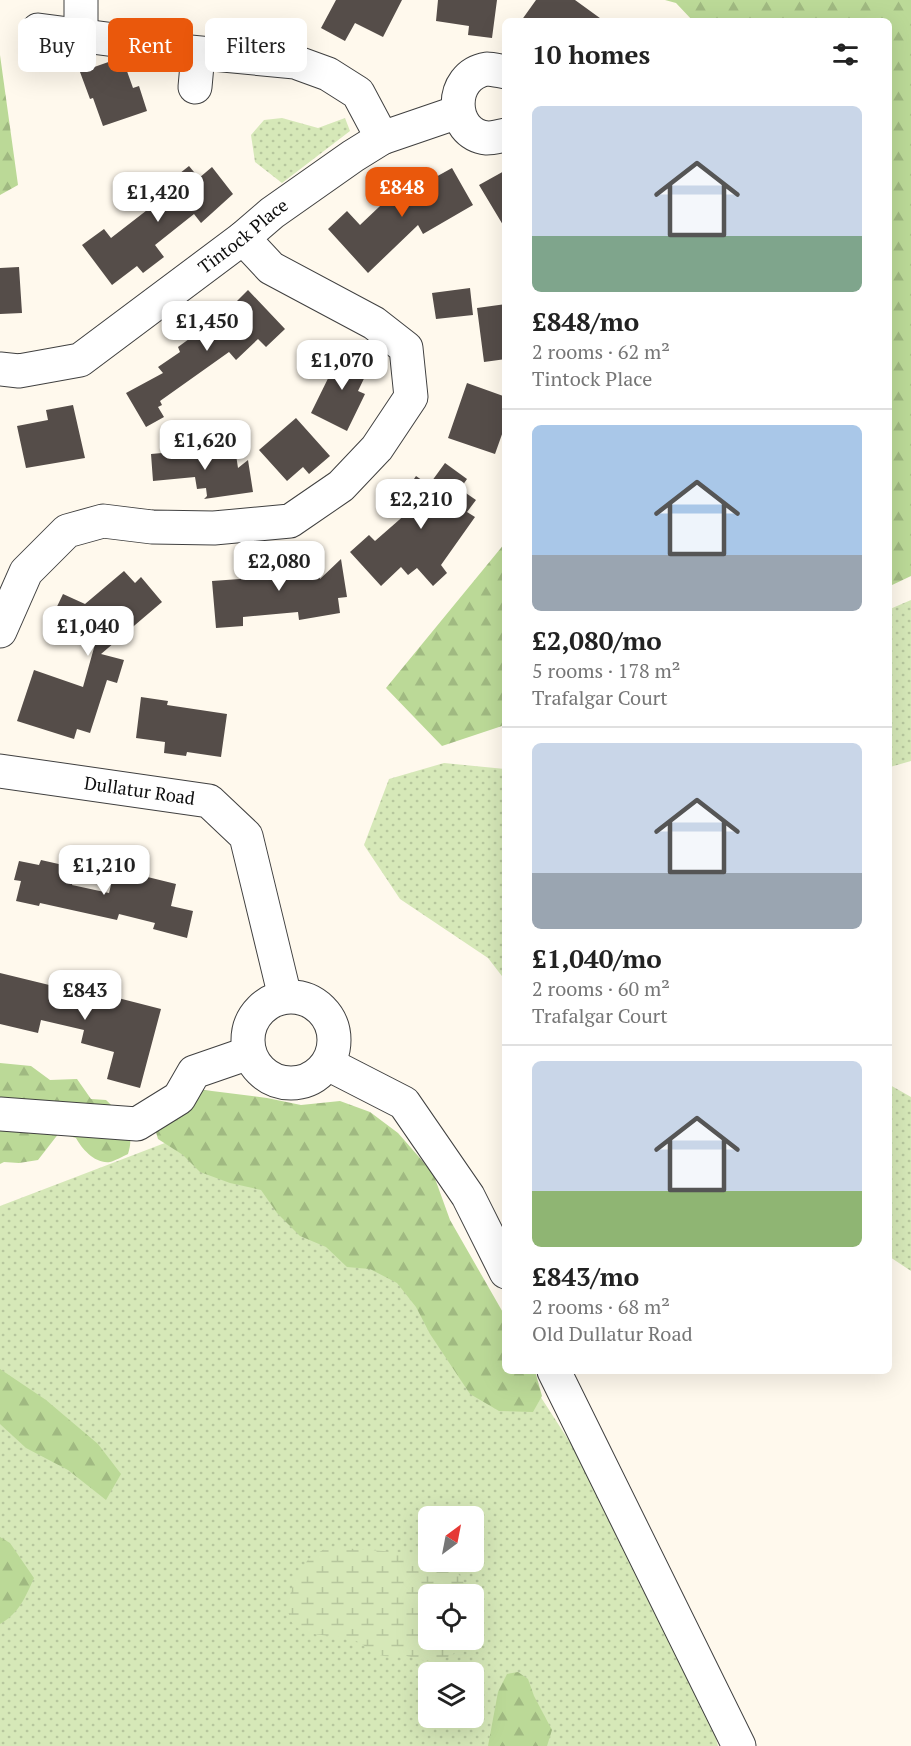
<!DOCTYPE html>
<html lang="en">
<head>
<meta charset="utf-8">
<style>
  :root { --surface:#fff; --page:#f2f2f2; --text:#222; --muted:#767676; --line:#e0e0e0; --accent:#ea580c }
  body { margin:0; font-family:"PT Serif",serif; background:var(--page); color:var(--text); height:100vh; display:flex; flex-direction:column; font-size:22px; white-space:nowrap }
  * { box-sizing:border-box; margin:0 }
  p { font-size:20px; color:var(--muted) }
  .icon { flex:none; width:33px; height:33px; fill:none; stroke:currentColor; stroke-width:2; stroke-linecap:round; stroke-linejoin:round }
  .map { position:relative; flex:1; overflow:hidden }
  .panel { position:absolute; left:502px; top:18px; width:390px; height:1356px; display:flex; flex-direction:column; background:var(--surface); border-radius:9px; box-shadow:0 6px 24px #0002 }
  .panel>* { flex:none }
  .banner { position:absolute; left:18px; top:18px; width:394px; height:54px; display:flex; gap:12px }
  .needle { width:39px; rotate:32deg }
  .buttons { position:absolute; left:418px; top:1506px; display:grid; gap:12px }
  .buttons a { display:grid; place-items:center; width:66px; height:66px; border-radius:9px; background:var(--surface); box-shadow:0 6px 24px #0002; font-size:30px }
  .price { position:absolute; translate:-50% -51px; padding:0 14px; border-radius:12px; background:#fff; color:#222; font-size:20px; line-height:39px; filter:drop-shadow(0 2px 3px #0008) }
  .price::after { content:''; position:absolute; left:50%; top:36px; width:18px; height:14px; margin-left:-9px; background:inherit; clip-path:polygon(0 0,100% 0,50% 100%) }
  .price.on { background:var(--accent); color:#fff }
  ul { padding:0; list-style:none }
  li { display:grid; align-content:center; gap:12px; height:318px; padding:0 30px }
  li+li { border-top:2px solid var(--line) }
  li span { display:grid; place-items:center; height:186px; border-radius:9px; color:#555 }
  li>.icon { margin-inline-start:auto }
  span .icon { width:108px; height:108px; fill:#fffc; stroke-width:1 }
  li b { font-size:26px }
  h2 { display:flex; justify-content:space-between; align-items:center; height:72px; padding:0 30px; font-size:26px }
  .chip { padding:0 21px; border-radius:9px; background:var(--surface); box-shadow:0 6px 24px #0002; font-size:21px; line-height:54px }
  .chip.on { background:var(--accent); color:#fff }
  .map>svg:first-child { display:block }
  .grass { fill:url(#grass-dots); fill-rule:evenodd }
  .forest { fill:url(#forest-firs) }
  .wetland { fill:url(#wetland-marsh) }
  .building { fill:#554d49 }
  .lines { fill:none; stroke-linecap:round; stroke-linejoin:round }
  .minor-casing { stroke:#404040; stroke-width:35 }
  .minor { stroke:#fff; stroke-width:33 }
  .labels { text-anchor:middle; stroke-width:6; stroke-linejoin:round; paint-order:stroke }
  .street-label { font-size:18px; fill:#0d0d0d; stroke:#fff }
</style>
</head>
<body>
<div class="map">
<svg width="911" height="1746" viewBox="0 0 911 1746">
  <defs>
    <pattern id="grass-dots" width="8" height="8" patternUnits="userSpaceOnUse" patternTransform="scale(1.5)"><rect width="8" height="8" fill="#d6e8b8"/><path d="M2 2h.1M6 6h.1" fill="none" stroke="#b6c69d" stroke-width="1.8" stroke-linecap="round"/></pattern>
    <pattern id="forest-firs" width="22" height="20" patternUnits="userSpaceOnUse" patternTransform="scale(1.5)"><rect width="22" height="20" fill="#bbd997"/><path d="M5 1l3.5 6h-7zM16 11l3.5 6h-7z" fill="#a0b981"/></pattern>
    <pattern id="wetland-marsh" width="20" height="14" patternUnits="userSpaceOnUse" patternTransform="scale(1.5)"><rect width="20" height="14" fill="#d6e8b8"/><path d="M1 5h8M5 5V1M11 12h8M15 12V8" fill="none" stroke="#b6c69d"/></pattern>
  </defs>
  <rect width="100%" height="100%" fill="#fff9ed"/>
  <!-- grass -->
  <path class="grass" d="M282 118 318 128 345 118 350 131 282 183 255 162 251 135 264 120Z
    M911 600V761L890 767V609Z
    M444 763 505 769V980L488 958 400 899 364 845 389 779Z
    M890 1085 911 1097V1271L890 1257Z
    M238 1115 506 1371H524L582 1461 711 1718 718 1746H0V1206ZM429 1516H474V1562H429ZM429 1594H474V1640H429ZM429 1672H474V1718H429Z"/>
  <!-- forest -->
  <path class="forest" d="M665 0H911V576L890 586V21H693L676 3Z
    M0 55 18 185 0 195Z
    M505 543V725L442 746 386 688Z
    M0 1063 31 1066 50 1080 77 1079 91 1099 106 1100C122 1115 136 1130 128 1154 123 1156 115 1161 110 1162 95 1164 82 1149 76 1138L59 1133 38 1160 19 1163 4 1162 0 1164Z
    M198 1081 204 1090 267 1098 301 1105 340 1101 370 1112 398 1133 433 1173 450 1220 505 1316 506 1371H535L542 1396 533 1412 499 1411 470 1394 430 1334 416 1307 397 1283 370 1269 347 1267 326 1247 300 1236 277 1213 261 1190 230 1183 200 1172 183 1155 158 1139 153 1122Z
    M0 1369 46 1400 98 1444 121 1474 106 1500 68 1470 26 1448 0 1424Z
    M0 1537 10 1543 34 1578C25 1598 19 1613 0 1624Z
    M518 1672 528 1679 534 1696 552 1730 547 1746H488L498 1692 507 1674Z"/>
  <!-- wetland -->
  <path class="wetland" d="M328 1547 424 1554 429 1555V1562H446C457 1571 465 1579 467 1594H429V1640H466C460 1651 446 1661 433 1661 425 1662 415 1657 406 1656 399 1656 391 1657 384 1656 372 1654 366 1645 356 1641 338 1633 316 1639 298 1628 277 1615 295 1573 309 1559 314 1554 322 1551 328 1547Z"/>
  <!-- building -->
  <path class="building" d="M336 0H402L383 37 355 23 345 41 321 28Z
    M438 0H497L492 38 468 35 469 26 436 21Z
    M536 0H575L604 21H521Z
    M117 59 123 60 133 88 139 86 147 111 103 126 93 98 90 99 80 72Z
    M189 166 199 178 212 167 233 194 201 223 194 214 155 245 164 257 143 273 137 266 112 285 82 245 104 229 111 238 151 207 146 200Z
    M452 168 473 205 423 234 418 225 368 273 328 229 347 211 360 225 399 188 420 176 425 183Z
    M506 170V230L479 185Z
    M19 267 22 313 0 314V268Z
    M470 288 473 315 436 319 432 293Z
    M248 290 285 329 266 347 258 339 236 360 229 352 160 401 162 405 158 407 164 417 146 427 126 393 163 373 158 367 180 352 178 347 189 339 223 306 227 311Z
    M506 304V359L484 362 477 308Z
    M342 350 371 364 358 391 365 394 347 431 311 413Z
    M467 383 506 397V423L495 454 448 438Z
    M73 405 85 458 26 468 17 426 48 420 46 410Z
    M296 418 330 456 309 474 303 467 287 481 259 450Z
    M235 448 238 468 248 460 253 492 204 499 207 496 206 488 197 489 195 477 153 481 151 454 184 451 185 454Z
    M445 463 467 479 460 489 476 500 467 512 475 517 441 565 447 573 433 586 417 568 408 575 401 567 381 586 350 552 369 535 375 541 415 506 402 497 416 476 429 485Z
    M316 559 320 579 341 559 347 597 338 598 340 613 299 620 298 612 243 617V626L216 628 212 581 240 579V568Z
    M124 571 135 583 141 577 162 602 101 654 124 660 117 683 107 680 90 733 77 729 74 739 17 721 34 670 83 687 97 637 52 617 63 594 85 604Z
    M141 697 168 701 167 705 227 714 221 757 187 752 186 756 164 753 165 742 136 738Z
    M41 860 63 865 62 869 75 872 72 885 109 893 115 869 176 884 171 906 193 911 187 938 153 929 155 923 119 914 117 920 40 903 39 906 16 901 21 881 14 880 19 861 39 865Z
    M0 973 78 992 79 988 161 1009 140 1088 107 1079 114 1052 81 1043 84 1030 41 1020 38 1033 0 1024Z"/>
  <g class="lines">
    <defs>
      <g id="minor">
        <path d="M38 30 138 43 149 48 295 62 328 74 358 93 382 138"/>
        <path d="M81 35V1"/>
        <path d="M506 72C500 71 492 69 487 69 448 75 449 134 487 138 493 138 500 136 506 135"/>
        <path d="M195 87 198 54"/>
        <path id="s1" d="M0 369 19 371 80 360 243 238 272 213 353 156 382 138 458 112"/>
        <path d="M0 631 26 572 67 531 103 521 152 527 214 528 290 521 341 486 377 448 411 397 406 348 374 323 271 268 243 238"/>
        <path id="s2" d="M0 771 209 801 246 836 285 997"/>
        <circle cx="291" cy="1040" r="43"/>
        <path d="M328 1064 404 1103 468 1196 506 1272"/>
        <path d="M0 1114 137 1124 179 1098 194 1072 249 1053"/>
        <path d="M554 1371 739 1746"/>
      </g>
    </defs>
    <!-- minor casing -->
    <use href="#minor" class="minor-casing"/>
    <!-- minor -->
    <use href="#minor" class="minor"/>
  </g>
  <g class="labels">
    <!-- street labels -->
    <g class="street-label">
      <text dy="6" stroke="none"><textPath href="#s1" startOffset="286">Tintock Place</textPath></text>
      <text dy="6" stroke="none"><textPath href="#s2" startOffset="141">Dullatur Road</textPath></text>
    </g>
  </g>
</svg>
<div class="buttons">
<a><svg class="needle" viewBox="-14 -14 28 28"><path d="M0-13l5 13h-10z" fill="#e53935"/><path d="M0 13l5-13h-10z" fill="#767676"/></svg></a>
<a><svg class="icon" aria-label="locate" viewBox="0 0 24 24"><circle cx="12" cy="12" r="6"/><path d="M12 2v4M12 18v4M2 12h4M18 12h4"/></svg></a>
<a><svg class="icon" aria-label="layers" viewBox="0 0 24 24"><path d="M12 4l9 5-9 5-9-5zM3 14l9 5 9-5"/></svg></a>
</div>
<b class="price on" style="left:402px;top:218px">£848</b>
<b class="price" style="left:158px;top:223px">£1,420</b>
<b class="price" style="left:207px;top:352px">£1,450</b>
<b class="price" style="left:342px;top:391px">£1,070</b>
<b class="price" style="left:205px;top:471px">£1,620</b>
<b class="price" style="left:421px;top:530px">£2,210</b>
<b class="price" style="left:279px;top:592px">£2,080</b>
<b class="price" style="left:88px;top:657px">£1,040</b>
<b class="price" style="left:104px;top:896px">£1,210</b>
<b class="price" style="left:85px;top:1021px">£843</b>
<div class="banner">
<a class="chip">Buy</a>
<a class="chip on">Rent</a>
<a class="chip">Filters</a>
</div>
<section class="panel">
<h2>10 homes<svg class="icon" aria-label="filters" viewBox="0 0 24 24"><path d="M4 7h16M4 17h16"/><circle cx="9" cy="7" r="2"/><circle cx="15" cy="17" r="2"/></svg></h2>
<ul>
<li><span style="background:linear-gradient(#c9d6e8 70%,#7fa58c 0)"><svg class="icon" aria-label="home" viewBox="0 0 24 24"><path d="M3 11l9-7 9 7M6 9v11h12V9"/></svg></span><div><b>£848/mo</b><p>2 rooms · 62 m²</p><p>Tintock Place</p></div></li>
<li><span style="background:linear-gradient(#a9c7e8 70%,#9aa5b1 0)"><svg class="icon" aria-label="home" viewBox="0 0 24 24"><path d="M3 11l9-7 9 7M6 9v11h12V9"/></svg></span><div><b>£2,080/mo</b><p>5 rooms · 178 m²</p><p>Trafalgar Court</p></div></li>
<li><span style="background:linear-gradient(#c9d6e8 70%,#9aa5b1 0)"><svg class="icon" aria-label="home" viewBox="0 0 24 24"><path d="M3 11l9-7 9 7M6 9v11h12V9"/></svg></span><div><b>£1,040/mo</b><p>2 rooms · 60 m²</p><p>Trafalgar Court</p></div></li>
<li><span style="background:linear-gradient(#c9d6e8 70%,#8fb573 0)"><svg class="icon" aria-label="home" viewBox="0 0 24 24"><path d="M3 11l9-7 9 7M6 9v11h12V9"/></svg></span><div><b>£843/mo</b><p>2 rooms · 68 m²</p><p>Old Dullatur Road</p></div></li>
</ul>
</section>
</div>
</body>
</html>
